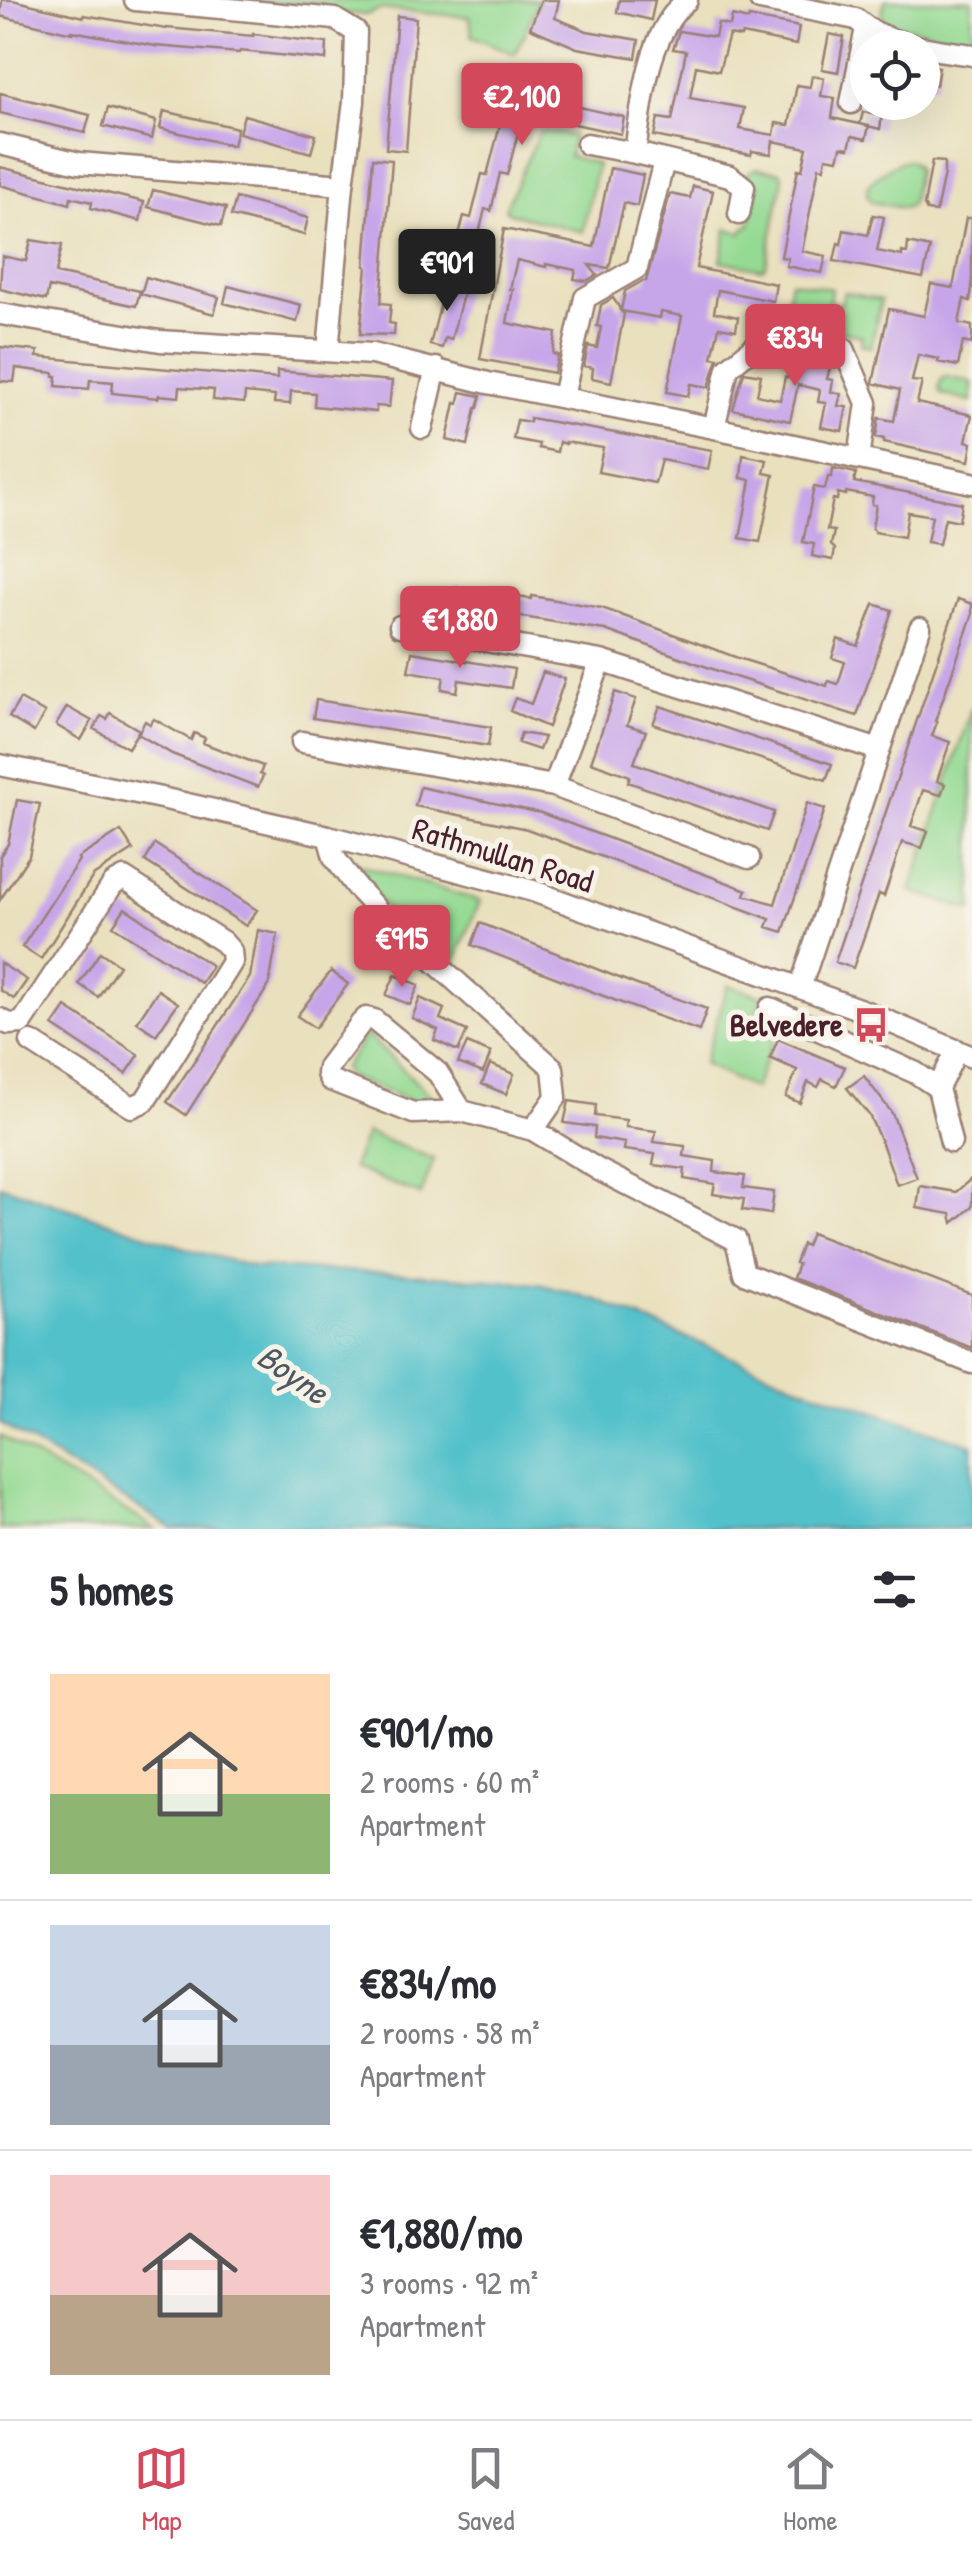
<!DOCTYPE html>
<html lang="en">
<head>
<meta charset="utf-8">
<style>
  :root { --surface:#fff; --page:#f2f2f3; --text:#2b2b33; --muted:#7c7c81; --line:#e1e1e2; --accent:#d1495b }
  body { margin:0; font-family:"Patrick Hand",sans-serif; background:var(--page); color:var(--text); height:100vh; display:flex; flex-direction:column; font-size:38px; white-space:nowrap }
  * { box-sizing:border-box; margin:0 }
  p { font-size:32px; color:var(--muted) }
  .icon { flex:none; width:55px; height:55px; fill:none; stroke:currentColor; stroke-width:2; stroke-linecap:round; stroke-linejoin:round }
  .map { position:relative; height:1529px; overflow:hidden }
  .details { display:flex; flex-direction:column; background:var(--surface); flex:1 }
  .details>* { flex:none }
  .buttons { position:absolute; left:850px; top:30px; display:grid; gap:20px }
  .buttons a { display:grid; place-items:center; width:90px; height:90px; border-radius:50%; background:var(--surface); box-shadow:0 10px 40px #0002; font-size:50px }
  .price { position:absolute; translate:-50% -85px; padding:0 22px; border-radius:10px; background:var(--accent); color:#fff; font-size:32px; line-height:65px; filter:drop-shadow(0 2px 5px #0008) }
  .price::after { content:''; position:absolute; left:50%; top:60px; width:30px; height:22px; margin-left:-15px; background:inherit; clip-path:polygon(0 0,100% 0,50% 100%) }
  .price.active { background:#222; color:#fff }
  ul { padding:0; list-style:none }
  li { display:flex; align-items:center; gap:30px; height:250px; padding:0 50px }
  li+li { border-top:2px solid var(--line) }
  li span { display:grid; place-items:center; flex:none; width:280px; height:200px; border-radius:0px; color:#555 }
  li>.icon { margin-inline-start:auto }
  span .icon { width:120px; height:120px; fill:#fffc; stroke-width:1 }
  li b { font-size:42px }
  h2 { display:flex; justify-content:space-between; align-items:center; height:120px; padding:0 50px; font-size:42px }
  .tabs { display:flex; justify-content:space-around; align-items:center; height:140px; border-top:2px solid var(--line); background:var(--surface); font-size:28px; color:var(--muted) }
  .tabs a { display:grid; justify-items:center; gap:5px }
  .tabs .active { color:var(--accent) }
  .map>svg:first-child { display:block }
  .green { fill:#94da93; stroke:#6f7c5f; stroke-width:2.5 }
  .water { fill:#53c1ca; stroke:#4e707a; stroke-width:2.5 }
  .building { fill:#c7a5e9 }
  .lines { fill:none; stroke-linecap:round; stroke-linejoin:round }
  .minor-casing { stroke:#9a8074; stroke-width:25 }
  .minor { stroke:#fff; stroke-width:20 }
  .labels { text-anchor:middle; stroke-width:10; stroke-linejoin:round; paint-order:stroke }
  .street-label { font-size:32px; fill:#4a1f2b; stroke:#f7f3e8 }
  .poi-label { font-size:32px; font-weight:bold; fill:#4a1f2b; stroke:#f7f3e8; text-anchor:end }
  .water-label { font-size:35px; font-style:italic; fill:#4d5863; stroke:#f7f3e8 }
</style>
</head>
<body>
<div class="map">
<svg width="972" height="1529" viewBox="0 0 972 1529">
  <rect width="100%" height="100%" fill="#f7f3e8"/>
  <filter id="ink" filterUnits="userSpaceOnUse"><feTurbulence type="fractalNoise" baseFrequency=".01" numOctaves="2"/><feDisplacementMap in="SourceGraphic" scale="20" xChannelSelector="R" yChannelSelector="G"/><feConvolveMatrix kernelMatrix="1 2 1 2 8 2 1 2 1" color-interpolation-filters="sRGB"/></filter>
  <filter id="wash" filterUnits="userSpaceOnUse"><feTurbulence type="fractalNoise" baseFrequency=".0048" numOctaves="4" result="noise"/><feDisplacementMap in="SourceGraphic" scale="40" xChannelSelector="R" yChannelSelector="G"/><feGaussianBlur stdDeviation="2.25" result="paint"/><feColorMatrix in="noise" values="0 0 0 0 0 0 0 0 0 0 0 0 0 0 0 0 0 1.4 0 .05"/><feComposite in="paint" operator="in"/></filter>
  <g filter="url(#wash)">
    <rect width="100%" height="100%" fill="#e9e0bd"/>
    <!-- green -->
    <path class="green" d="M219 0H539L515 54 472 36 470 17 381 9 365 15Z
      M885 0H972V46L952 41 953 37 885 22 882 13Z
      M540 131 573 136 569 156 597 164 583 232 510 213 505 209Z
      M907 160 913 163 917 169 912 200 909 206 903 208 872 202C870 199 868 197 867 194 865 181 896 162 907 160Z
      M756 168 780 172 783 178 766 265 762 269 721 261 727 229 742 233 744 228 750 225 758 186 744 176Z
      M791 281 831 289 829 302 841 304 844 292 881 300 871 347 861 344 862 336 833 329 830 337 782 326Z
      M946 377 972 382V402L941 394 939 387 942 379Z
      M972 707V911L911 891Z
      M344 860 480 901 452 969 404 928Z
      M728 985 762 996 753 1025 776 1033 754 1089 703 1064Z
      M367 1035 438 1103 430 1108 349 1077 343 1068Z
      M366 1133 434 1159 421 1195 352 1168Z
      M0 1436 140 1519 155 1529H0Z"/>
    <!-- water -->
    <path class="water" d="M0 1185 194 1251 253 1267 422 1275 539 1284 597 1300 803 1387 972 1445V1529H173L0 1423Z"/>
    <g id="blocks">
      <!-- building -->
      <path class="building" d="M2 0H12L84 17V15L166 29 167 28 253 36V34L327 43 326 60 240 51 239 53 155 46 72 31V33L0 16Z
        M541 0H559L555 18 587 31 639 40 636 58 577 48 530 28Z
        M619 0H655L651 20 617 12Z
        M397 16 416 18 406 151 386 149Z
        M732 16 748 20 749 17 799 27 796 45 742 34 741 37 729 35 719 71 696 66 690 98 744 108 740 129 774 135 776 123 789 125 797 85 810 87 812 76 824 78 821 96 835 98 832 118 869 126 866 139 852 136 849 148 841 147 838 159 826 157 824 168 819 167 802 251 826 256 822 273 786 266 788 258 781 257 798 169 802 170 807 148 773 141 771 154 752 151 751 155 654 136 658 118 672 120 686 51 673 49 679 31 715 37 718 23 730 26Z
        M829 34 844 37 838 72 822 69Z
        M922 64 939 67 936 85 922 83Z
        M500 85 544 96 543 99 624 117 621 134 547 118 548 116 524 110 507 175 500 173 491 211 485 209 474 254 455 250 464 216 471 218 482 174 487 175 505 106 495 104Z
        M0 93 90 115 85 133 0 113Z
        M108 108 156 121 152 139 103 126Z
        M164 111 237 128 233 146 160 128Z
        M863 112 882 116 880 129 860 124Z
        M244 115 316 135 311 153 239 133Z
        M373 158 392 160 381 303 391 304 389 323 395 324 394 335 360 334 367 267 365 266Z
        M932 161 944 162V174L936 212 927 211 924 205Z
        M0 167 144 202 140 221 91 208 92 202 71 197 70 204 0 185Z
        M610 168 643 175 637 206 624 203 609 268 589 265 597 275 586 281 574 279 576 270 546 264V267L517 260 510 289H513L507 323 556 333 553 354 558 355 554 373 480 359 504 229 594 247Z
        M693 186 713 191 696 268 776 284 773 301 718 290 714 312 738 317 736 330 719 327 712 357 718 358 709 387 691 384 688 396 667 392 682 316 661 312 660 318 621 311 624 314 611 382 592 378 593 368 584 366 588 346 597 348 601 327 597 326 601 305 613 298 621 310 625 291 643 281H646L670 194 690 198Z
        M153 190 226 208 221 226 148 207Z
        M236 198 308 218 304 235 231 216Z
        M873 215 884 217 877 251 902 256V252L907 253 908 243 930 248 923 278 834 261 838 243 841 244 844 230 868 235Z
        M966 218H972V288L970 301 964 299 959 323 972 326V344L963 342 958 366 938 362 939 359 918 355 912 381 922 382 917 403 972 415 966 441 972 443 969 461 884 442V439L876 437 879 418 894 421 900 390 873 383 889 309 924 316 931 284 953 288Z
        M31 240 62 245 56 273 140 291 136 306 49 287 46 300 0 289 2 256 26 261Z
        M146 277 219 297 214 314 141 294Z
        M446 283 465 287 451 340 445 338 442 348 430 345Z
        M228 286 301 305 297 322 224 303Z
        M793 335 821 341 817 365 830 367 827 379 833 380 831 392 841 394 838 406 847 407 842 431 821 427 826 403 818 402 820 390 798 385 790 421 733 409 744 372 761 375 757 395 780 400 785 377 792 378 798 348 791 347Z
        M0 347 38 351 37 357 277 379V371L392 381 389 407 376 406V412L314 406 315 393 291 391 290 404 274 403 275 396 245 393 244 403 213 400 214 390 180 387 179 397 159 395 158 398 112 393 113 382 90 380 89 389 56 386 57 376H54V373L16 368 14 382 0 381Z
        M461 392 481 396 478 408H476L468 445 447 440 455 403 458 404Z
        M530 418 712 450 708 469 661 460 655 483 598 472 603 448 565 442V444L559 442 557 452 538 448 539 444 513 439 517 420 530 422Z
        M743 455 767 460 764 473 774 475 760 542 740 538 751 480 741 478Z
        M833 468 856 473 854 482 962 503 959 521 945 518 939 544 927 542 932 516 921 514 908 512 904 537 875 532 872 528 876 505 872 504 873 497 846 492V495L838 493 837 500 833 499 827 530 834 531 831 545 835 549 833 560 812 556 814 544 803 542 814 487 825 489 828 477H832Z
        M455 587 531 599 532 596 602 608 738 658 827 686 828 681 838 684 845 662 832 658 838 639 858 646 874 604 892 610 857 716 732 676 605 630 452 606Z
        M958 599 972 604V616L935 721 937 722 932 736 950 742 937 781 945 784 941 795 923 790 911 826 928 831 922 848 902 842 884 896 879 894 853 968 835 962Z
        M412 652 514 669 511 688 459 680 457 692 442 689 444 677 408 671Z
        M543 672 565 679 548 727 510 711 515 698 531 704Z
        M615 692 636 699 627 725 646 731 634 763 774 812 767 831 628 782 630 776 591 762Z
        M20 699 45 713 34 732 9 717Z
        M316 700 491 727 488 746 313 718Z
        M660 706 832 764 826 780 653 724Z
        M67 707 92 721 81 740 56 725Z
        M110 713 139 730 128 748 94 729 101 716 107 719Z
        M154 719 191 740 194 733 205 738 203 743 263 766 260 774 263 776 258 787 172 754 138 734 145 721 150 724Z
        M521 733 544 737 539 750 518 743Z
        M420 787 541 813 747 890 745 895 775 904 807 803 825 809 783 932 767 927 770 919 527 829 415 806Z
        M17 800 40 804 29 856 0 900V856L8 844Z
        M121 831 133 850 93 876 41 959 22 947 79 860 78 858Z
        M155 844 257 910 246 926 145 861Z
        M125 908 212 966 201 983 113 926Z
        M480 923 637 985 707 1009 699 1031 632 1007 472 945Z
        M258 930 278 934 269 985 186 1115 167 1102 250 977Z
        M100 952 119 965 98 997 79 984Z
        M0 963 27 980 14 999 0 990Z
        M331 971 348 984 315 1028 297 1016Z
        M395 975 419 985 410 1005 386 995Z
        M158 990 178 1003 156 1035 137 1022Z
        M420 998 444 1009 440 1019 467 1031 458 1051 434 1040 438 1030 412 1018Z
        M66 1007 139 1055 126 1074 53 1026Z
        M778 1039 845 1067 836 1086 822 1079 818 1087 808 1082 800 1103 786 1097 797 1070 770 1058Z
        M467 1043 491 1053 483 1073 458 1063Z
        M490 1064 514 1074 506 1094 482 1084Z
        M864 1076 892 1113 917 1178 897 1185 883 1146 869 1115 847 1088Z
        M569 1101 596 1105 595 1116 626 1120 625 1127 656 1131 654 1142 685 1146 684 1156 715 1161 714 1172 745 1176 743 1188 774 1192 771 1214 742 1210 744 1199 713 1194 715 1184 684 1179 685 1169 653 1165 655 1154 624 1150 625 1143 594 1138 595 1127 564 1123Z
        M972 1178V1207L953 1223 951 1214 917 1208 920 1186 956 1192Z
        M811 1233 972 1295V1348L793 1278 798 1264 795 1263 802 1244 806 1246Z"/>
    </g>
  </g>
  <g filter="url(#ink)">
    <use href="#blocks" fill-opacity="0" stroke="#9a8074" stroke-width="2.5"/>
    <g class="lines">
      <defs>
        <path id="minor" d="M135 0 335 19 356 32 354 102 343 185 328 351
          M760 0 856 19C886 46 933 49 972 55
          M851 103 866 28
          M0 144 79 163 343 185
          M587 144 635 153 730 176 744 187 739 214
          M635 153C642 104 647 33 687 0
          M0 314 160 341 372 354 488 383 714 428 972 483
          M844 349 867 403 859 458
          M563 397 585 298 637 268 664 161
          M422 428 436 368
          M714 428 728 368 775 330
          M400 626 601 661 879 750
          M302 742 554 786 749 858
          M0 765 161 798 328 836 533 891 864 1011 972 1057
          M554 786 601 661
          M328 836 334 857 356 887 382 915 553 1068 556 1097 533 1130
          M800 988 920 628
          M770 1008 916 1073 938 1088 951 1142
          M0 1019 9 1024 22 1023 113 884 124 878 223 942 231 951 232 962 145 1101 132 1107 31 1042
          M938 1088 957 1050
          M462 1111 438 1073 374 1020 366 1018 361 1023 328 1067 327 1074 330 1080 413 1113 462 1111 533 1130 599 1170 736 1240 744 1273 972 1363"/>
      </defs>
      <!-- minor casing -->
      <use href="#minor" class="minor-casing"/>
      <!-- minor -->
      <use href="#minor" class="minor"/>
    </g>
  </g>
  <!-- icons -->
  <defs>
    <symbol id="bus-bare" viewBox="-9 -9 18 18"><path d="M-5-6H5V4H4V6H2V4H-2V6H-4V4H-5ZM-3.5-4V0h7V-4ZM-3.5 1.2v1.5H-2V1.2ZM2 1.2v1.5H3.5V1.2Z" fill="#d1495b" stroke="#f7f3e8" stroke-width="2.5" paint-order="stroke"/></symbol>
  </defs>
  <g fill-rule="evenodd">
    <use href="#bus-bare" x="846" y="1000" width="50" height="50"/>
  </g>
  <g class="labels">
    <!-- street labels -->
    <g class="street-label">
      <text transform="translate(503 855) rotate(17)" y="11">Rathmullan Road</text>
    </g>
    <!-- poi labels -->
    <g class="poi-label">
      <text x="843" y="1036">Belvedere</text>
    </g>
    <!-- water labels -->
    <g class="water-label">
      <text transform="translate(293 1374) rotate(35)" y="12">Boyne</text>
    </g>
  </g>
</svg>
<div class="buttons">
<a><svg class="icon" aria-label="locate" viewBox="0 0 24 24"><circle cx="12" cy="12" r="6"/><path d="M12 2v4M12 18v4M2 12h4M18 12h4"/></svg></a>
</div>
<b class="price" style="left:522px;top:148px">€2,100</b>
<b class="price active" style="left:447px;top:314px">€901</b>
<b class="price" style="left:795px;top:389px">€834</b>
<b class="price" style="left:460px;top:671px">€1,880</b>
<b class="price" style="left:402px;top:990px">€915</b>
</div>
<section class="details">
<h2>5 homes<svg class="icon" aria-label="filters" viewBox="0 0 24 24"><path d="M4 7h16M4 17h16"/><circle cx="9" cy="7" r="2"/><circle cx="15" cy="17" r="2"/></svg></h2>
<ul>
<li><span style="background:linear-gradient(#ffd9b3 60%,#8fb573 0)"><svg class="icon" aria-label="home" viewBox="0 0 24 24"><path d="M3 11l9-7 9 7M6 9v11h12V9"/></svg></span><div><b>€901/mo</b><p>2 rooms · 60 m²</p><p>Apartment</p></div></li>
<li><span style="background:linear-gradient(#c9d6e8 60%,#9aa5b1 0)"><svg class="icon" aria-label="home" viewBox="0 0 24 24"><path d="M3 11l9-7 9 7M6 9v11h12V9"/></svg></span><div><b>€834/mo</b><p>2 rooms · 58 m²</p><p>Apartment</p></div></li>
<li><span style="background:linear-gradient(#f6c9c9 60%,#b9a48a 0)"><svg class="icon" aria-label="home" viewBox="0 0 24 24"><path d="M3 11l9-7 9 7M6 9v11h12V9"/></svg></span><div><b>€1,880/mo</b><p>3 rooms · 92 m²</p><p>Apartment</p></div></li>
</ul>
</section>
<nav class="tabs">
<a class="active"><svg class="icon" aria-label="map" viewBox="0 0 24 24"><path d="M3 6l6-2 6 2 6-2v14l-6 2-6-2-6 2zM9 4v14M15 6v14"/></svg>Map</a>
<a><svg class="icon" aria-label="saved" viewBox="0 0 24 24"><path d="M7 4h10v16l-5-4-5 4z"/></svg>Saved</a>
<a><svg class="icon" aria-label="home" viewBox="0 0 24 24"><path d="M3 11l9-7 9 7M6 9v11h12V9"/></svg>Home</a>
</nav>
</body>
</html>
